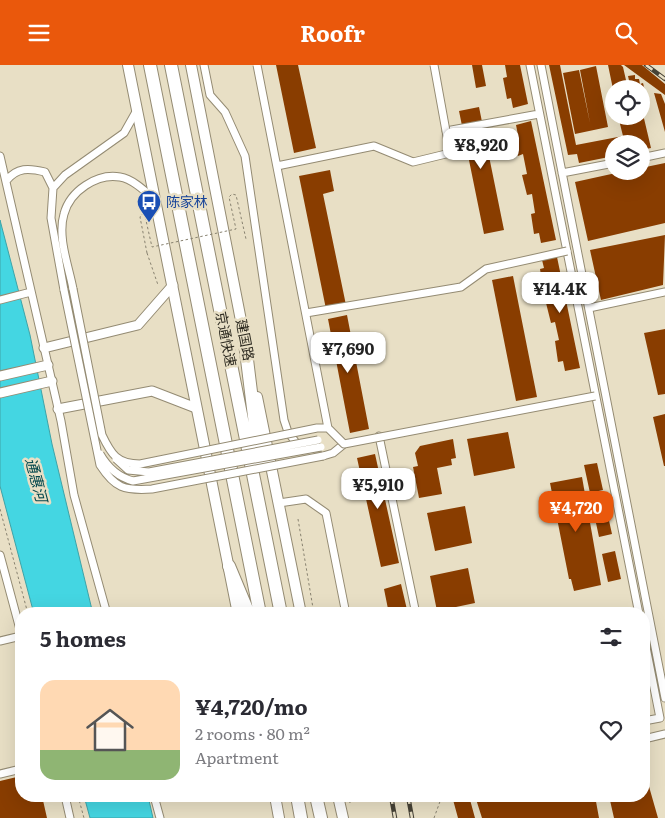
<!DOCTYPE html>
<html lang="en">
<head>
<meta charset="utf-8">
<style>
  :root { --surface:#fff; --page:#f2f2f3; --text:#2b2b33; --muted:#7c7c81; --accent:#ea580c }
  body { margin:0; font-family:Literata,"Noto Sans SC",serif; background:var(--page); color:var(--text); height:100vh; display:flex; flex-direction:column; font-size:19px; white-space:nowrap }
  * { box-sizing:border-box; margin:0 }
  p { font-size:16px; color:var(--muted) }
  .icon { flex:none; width:28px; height:28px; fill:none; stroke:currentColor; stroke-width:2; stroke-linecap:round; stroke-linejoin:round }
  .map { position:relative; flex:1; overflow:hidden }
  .panel { position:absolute; left:15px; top:542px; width:635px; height:195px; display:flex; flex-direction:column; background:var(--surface); border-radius:20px; box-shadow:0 5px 20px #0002 }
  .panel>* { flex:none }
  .tools { position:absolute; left:605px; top:15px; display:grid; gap:10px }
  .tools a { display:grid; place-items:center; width:45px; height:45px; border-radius:50%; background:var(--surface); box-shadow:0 5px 20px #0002; font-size:25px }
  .price { position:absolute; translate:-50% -42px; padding:0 11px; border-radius:10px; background:#fff; color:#222; font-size:16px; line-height:32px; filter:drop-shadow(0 1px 2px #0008) }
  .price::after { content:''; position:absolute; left:50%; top:30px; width:15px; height:11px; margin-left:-8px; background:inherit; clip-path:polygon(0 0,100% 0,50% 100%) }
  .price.current { background:var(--accent); color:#fff }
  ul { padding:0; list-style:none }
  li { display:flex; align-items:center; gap:15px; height:125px; padding:0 25px }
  li span { display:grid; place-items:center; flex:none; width:140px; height:100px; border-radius:15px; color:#555 }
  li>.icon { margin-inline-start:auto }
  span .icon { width:60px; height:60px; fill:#fffc; stroke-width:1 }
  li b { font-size:21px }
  h2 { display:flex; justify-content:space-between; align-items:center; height:60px; padding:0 25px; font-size:21px }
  header { display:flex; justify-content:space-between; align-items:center; height:65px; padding:0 25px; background:var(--accent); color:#fff; font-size:22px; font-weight:700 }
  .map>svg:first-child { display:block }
  .water { fill:#44d6e2; stroke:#3ea3a8 }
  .building { fill:#893d00 }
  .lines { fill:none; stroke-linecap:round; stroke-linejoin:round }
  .minor-casing { stroke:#948b73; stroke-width:9 }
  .tertiary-casing { stroke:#948b73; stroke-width:11 }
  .secondary-casing { stroke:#948b73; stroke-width:12 }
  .motorway-casing { stroke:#948b73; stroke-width:14 }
  .path { stroke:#888270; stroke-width:1; stroke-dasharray:2.5 2.5; stroke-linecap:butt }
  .minor { stroke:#fff; stroke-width:7 }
  .tertiary { stroke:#fff; stroke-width:9 }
  .secondary { stroke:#fff; stroke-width:10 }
  .motorway { stroke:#fff; stroke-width:12 }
  .rail-casing { stroke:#464236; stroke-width:4.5 }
  .rail { stroke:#e8dfc5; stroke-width:2.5; stroke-dasharray:8; stroke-linecap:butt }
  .minor-bridge-casing { stroke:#948b73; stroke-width:9; stroke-linecap:butt }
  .path-bridge { stroke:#888270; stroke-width:1; stroke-dasharray:2.5 2.5; stroke-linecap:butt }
  .minor-bridge { stroke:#fff; stroke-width:7 }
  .labels { text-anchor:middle; stroke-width:5; stroke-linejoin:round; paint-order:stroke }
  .transit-label { font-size:14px; fill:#164399; stroke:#e8dfc5; text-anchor:start }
  .street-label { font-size:14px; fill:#2f2c22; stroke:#e8dfc5 }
  .water-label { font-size:15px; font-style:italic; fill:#02464b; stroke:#e8dfc5 }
</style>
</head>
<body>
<header><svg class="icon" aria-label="menu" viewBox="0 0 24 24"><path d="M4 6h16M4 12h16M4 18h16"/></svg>Roofr<svg class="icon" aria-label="search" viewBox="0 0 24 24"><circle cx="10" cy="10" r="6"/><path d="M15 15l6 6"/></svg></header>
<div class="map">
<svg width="665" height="753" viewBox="0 0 665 753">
  <rect width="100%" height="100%" fill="#e8dfc5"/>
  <!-- water -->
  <path class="water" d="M0 155 30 270 52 379 93 549H34L0 421Z
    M84 731H148L153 753H90Z"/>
  <!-- building -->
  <path class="building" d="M276 0H298L316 83 294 88Z
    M472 0H482L486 21 476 23Z
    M505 0H520L528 39 513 43 511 33 507 34 503 13 507 12Z
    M549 0H560L576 80 623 71 618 51H641L642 45 651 83 641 85V79H614V91L579 98 577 89 568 90Z
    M608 0H621L623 2 628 24H613Z
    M624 0H642L665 19V30Z
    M596 1 608 62 575 69 563 8 579 5 590 58 580 5Z
    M635 10V14H639L640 19 643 18 645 26 631 24 628 11Z
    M654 28 661 29 665 39V67Z
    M479 42 504 165 484 169 459 46Z
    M531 56 556 175 541 178 539 168 534 169 531 149 535 148 532 129 527 130 522 110 527 109 523 89 518 91 514 71 518 70 516 60Z
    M665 98V158L588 176 575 117 625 106H641V103Z
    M330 105 334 126 323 129 346 240 326 244 299 111Z
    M665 170 663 220 601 235 590 185Z
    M557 192 580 303 565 306 563 296 558 297 555 276 559 275 555 257 551 258 546 238 551 237 548 222 543 223 540 204 544 203 542 195Z
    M513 211 537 332 516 336 492 215Z
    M347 250 369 364 350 368 328 254Z
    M665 264V329L658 330 644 268Z
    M665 349V401H664L653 352Z
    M508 367 515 403 474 411 467 374Z
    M453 374 456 393 451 394 452 400 437 403 442 429 419 433 413 402 418 401 415 388 420 381Z
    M375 389 399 498 381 502 357 393Z
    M597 398 603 425 590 428 584 400Z
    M582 412 601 520 574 526 571 514H569L550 418Z
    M465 441 472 478 435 486 427 448Z
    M606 442 612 469 599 472 593 444Z
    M615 486 621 514 608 517 602 489Z
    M468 503 475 538 437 546 430 511Z
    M401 519 408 549H389L384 524Z
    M644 704 658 753H614L609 731H644Z
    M21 711V731H42L47 753H0V716Z
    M452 731H469L475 753H458Z
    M475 731H595L599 753H482Z"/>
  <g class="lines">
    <defs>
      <path id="minor" d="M204 0 210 30 225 47 245 91 284 355 288 367 297 379
        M530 0 639 549
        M541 0 665 633
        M446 66 539 49
        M0 91 61 356 74 430 107 549
        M641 93 665 88
        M562 108 614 98
        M6 116C17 102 29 103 45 107L53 123
        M73 224C69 202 57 172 64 149 70 126 97 108 120 112 133 114 146 127 155 135
        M64 225 51 153 53 123 65 110 124 68 137 45
        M0 235 31 227
        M589 243 665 227
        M379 371 416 549
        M323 391 333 388 344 379
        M279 438 306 434 326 448 346 549
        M0 490 21 568
        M644 572 660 653 644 656
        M0 576 21 571
        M644 674 665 669
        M0 709 21 704
        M65 731 70 753
        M154 731 160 753"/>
      <path id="tertiary" d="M44 283 138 260 173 220
        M0 311 48 300
        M0 328 52 316
        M58 344 152 326 196 343"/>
      <path id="secondary" d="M128 0 238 549
        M191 0 245 276
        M257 332 301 549
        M275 731 279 753
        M338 731 343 753"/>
      <path id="motorway" d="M150 0 260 549
        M171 0 281 549
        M244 270 260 400
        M229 501 249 549
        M297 731 301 753
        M316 731 321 753"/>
    </defs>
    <!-- minor casing -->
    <use href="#minor" class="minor-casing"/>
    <!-- tertiary casing -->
    <use href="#tertiary" class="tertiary-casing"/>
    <!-- secondary casing -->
    <use href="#secondary" class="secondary-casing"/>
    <!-- motorway casing -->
    <use href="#motorway" class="motorway-casing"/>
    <!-- path -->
    <path class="path" d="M147 188 158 220
      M0 444 28 549
      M298 454 314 549
      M78 731 84 753
      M349 731 350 738
      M434 753 442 731"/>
    <!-- minor -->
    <use href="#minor" class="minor"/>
    <!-- tertiary -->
    <use href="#tertiary" class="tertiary"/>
    <!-- secondary -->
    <use href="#secondary" class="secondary"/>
    <!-- motorway -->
    <use href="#motorway" class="motorway"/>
    <defs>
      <path id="rail" d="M646 0 665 14
        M391 731 395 753
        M408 731 412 753"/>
    </defs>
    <!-- rail casing -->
    <use href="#rail" class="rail-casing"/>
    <!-- rail -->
    <use href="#rail" class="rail"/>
    <defs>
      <path id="minor-bridge" d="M257 0 328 363
        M277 101 374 81 413 97 450 88 434 0
        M73 224 102 370C111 389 117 399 140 399L317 363H328L344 379 595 331
        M64 225 100 400C115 423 124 426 152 424L323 391
        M306 248 461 222 486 204 567 186
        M100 389C108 403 118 412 133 416L321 382
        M116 394 128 405 149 407 318 375"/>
    </defs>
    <!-- minor-bridge casing -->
    <use href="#minor-bridge" class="minor-bridge-casing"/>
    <!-- path-bridge -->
    <path class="path-bridge" d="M147 188 140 152 142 149 145 151 152 182 236 164 229 132 232 129 236 130 246 174"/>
    <!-- minor-bridge -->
    <use href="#minor-bridge" class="minor-bridge"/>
  </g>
  <!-- icons -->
  <defs>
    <symbol id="bus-pin" viewBox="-11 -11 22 30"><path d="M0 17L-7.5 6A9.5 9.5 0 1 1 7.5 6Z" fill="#1a4fb4" stroke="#e8dfc5"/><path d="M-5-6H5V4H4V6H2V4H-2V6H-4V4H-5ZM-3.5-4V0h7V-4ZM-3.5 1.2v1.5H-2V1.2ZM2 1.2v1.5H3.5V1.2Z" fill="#fff"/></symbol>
  </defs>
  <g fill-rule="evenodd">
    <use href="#bus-pin" x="135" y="123" width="28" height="38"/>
  </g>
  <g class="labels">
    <!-- transit labels -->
    <g class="transit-label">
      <text x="166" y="142">陈家林</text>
    </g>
    <!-- street labels -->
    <g class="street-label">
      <text transform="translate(226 274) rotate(79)" y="5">京通快速</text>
      <text transform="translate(245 275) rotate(79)" y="5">建国路</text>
    </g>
    <!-- water labels -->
    <g class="water-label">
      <text transform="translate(36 415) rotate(75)" y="5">通惠河</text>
    </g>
  </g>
</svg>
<div class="tools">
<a><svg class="icon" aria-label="locate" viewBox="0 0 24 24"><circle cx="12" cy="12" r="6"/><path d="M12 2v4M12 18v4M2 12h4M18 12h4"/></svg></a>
<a><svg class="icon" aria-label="layers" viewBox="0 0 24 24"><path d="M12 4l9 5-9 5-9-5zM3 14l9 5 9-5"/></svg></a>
</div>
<b class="price" style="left:481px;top:105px">¥8,920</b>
<b class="price" style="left:560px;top:249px">¥14.4K</b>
<b class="price" style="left:348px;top:309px">¥7,690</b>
<b class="price" style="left:378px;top:445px">¥5,910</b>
<b class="price current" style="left:576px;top:468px">¥4,720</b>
<section class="panel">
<h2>5 homes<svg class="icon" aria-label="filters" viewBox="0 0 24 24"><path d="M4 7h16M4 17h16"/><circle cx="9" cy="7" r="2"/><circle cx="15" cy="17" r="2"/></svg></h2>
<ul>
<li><span style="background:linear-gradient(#ffd9b3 70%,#8fb573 0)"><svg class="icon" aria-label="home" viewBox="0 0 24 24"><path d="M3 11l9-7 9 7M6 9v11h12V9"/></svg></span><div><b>¥4,720/mo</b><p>2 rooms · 80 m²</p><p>Apartment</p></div><svg class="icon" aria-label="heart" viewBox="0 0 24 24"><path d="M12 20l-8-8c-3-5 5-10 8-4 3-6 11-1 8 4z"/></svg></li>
</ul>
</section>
</div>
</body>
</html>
